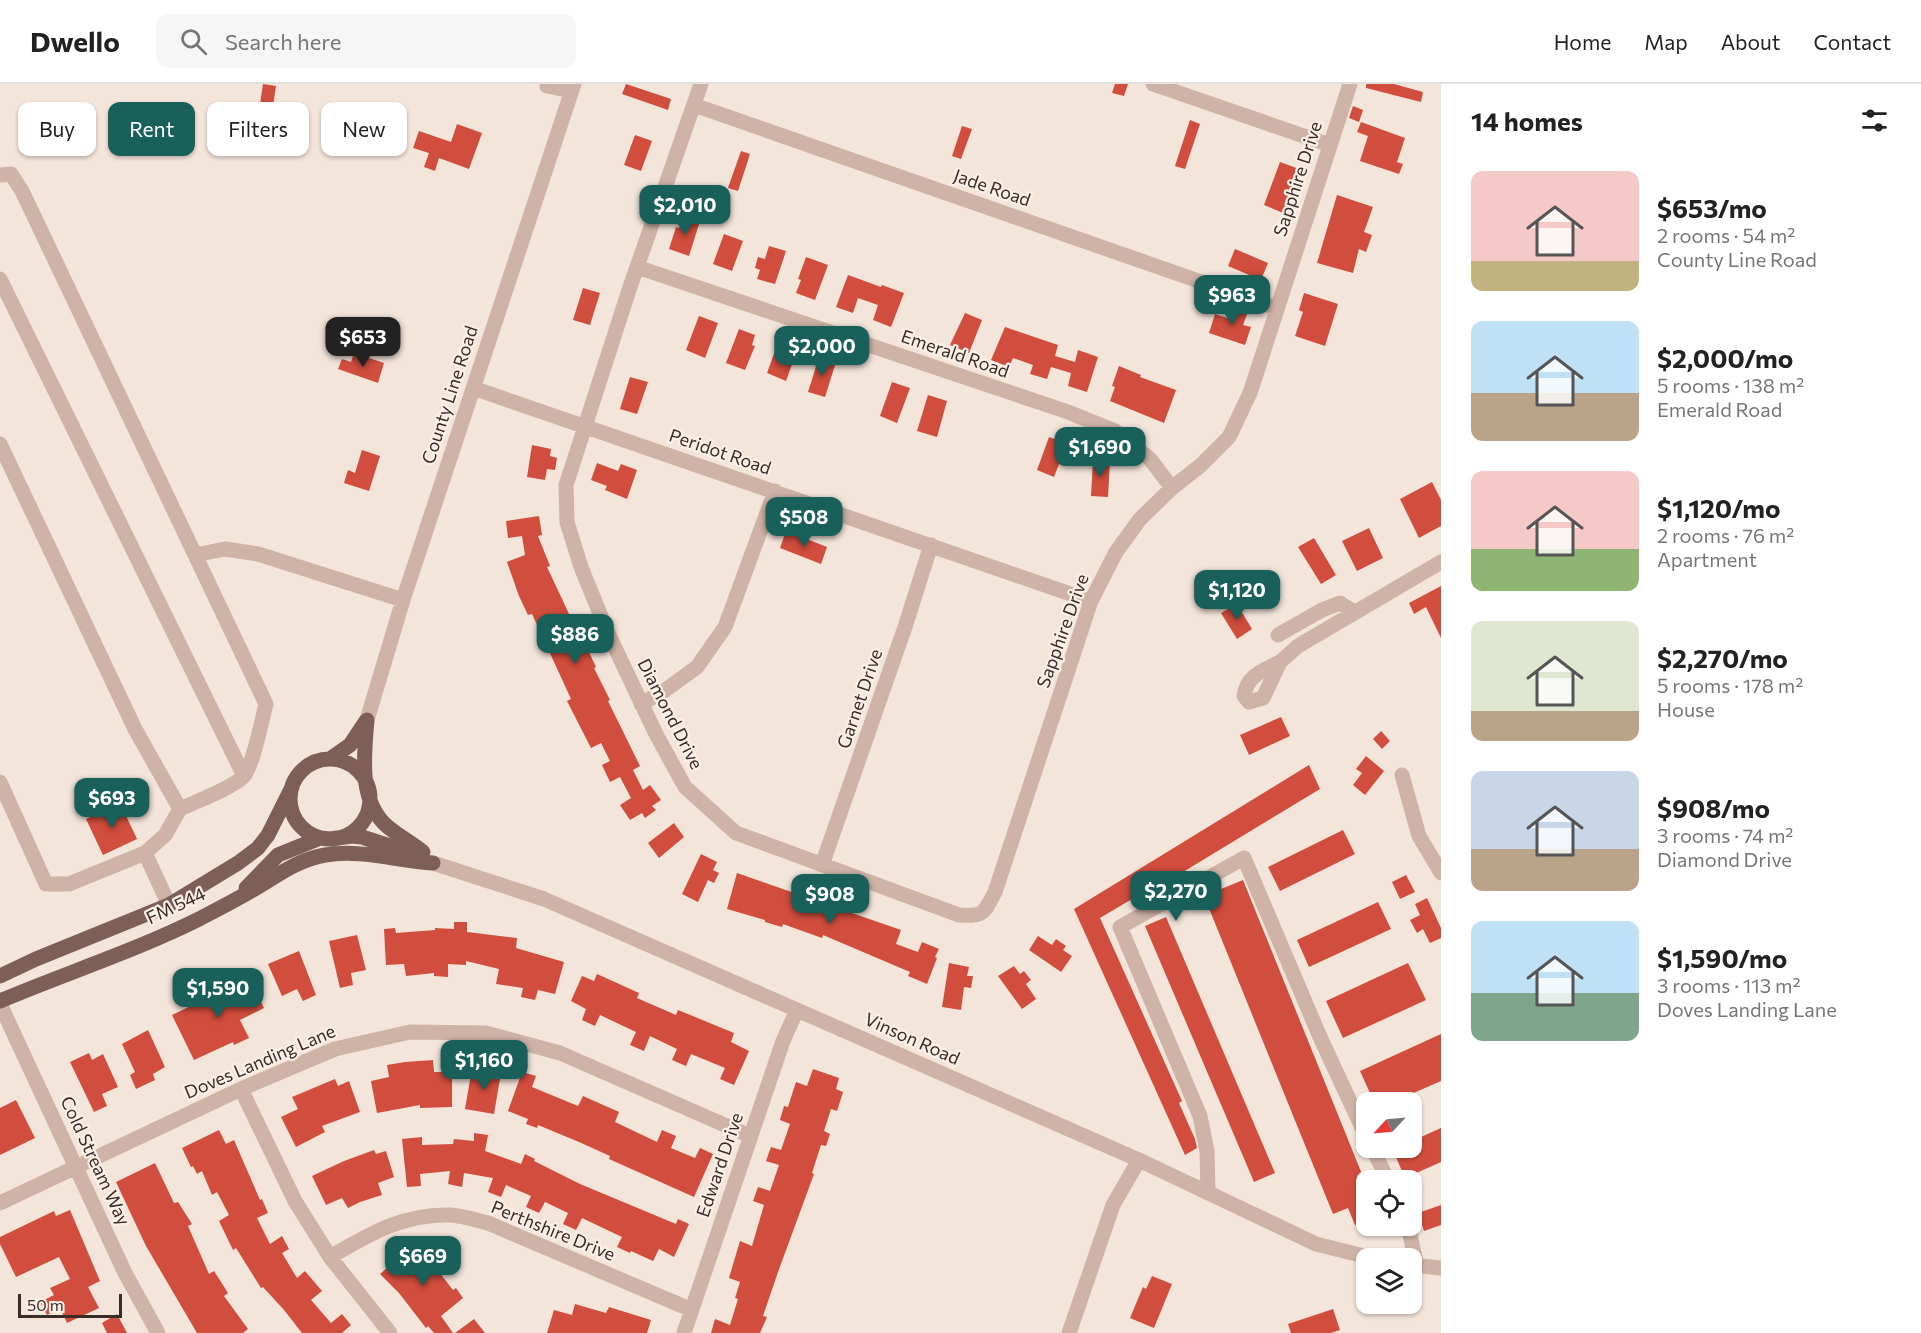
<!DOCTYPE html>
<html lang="en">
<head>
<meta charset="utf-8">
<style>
  :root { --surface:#fff; --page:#f6f6f6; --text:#222; --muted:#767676; --line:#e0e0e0; --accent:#195f5a }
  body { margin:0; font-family:Commissioner,sans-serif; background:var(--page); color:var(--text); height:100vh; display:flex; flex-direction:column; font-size:22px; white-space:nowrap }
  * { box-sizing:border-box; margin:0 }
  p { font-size:20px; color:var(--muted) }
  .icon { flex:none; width:33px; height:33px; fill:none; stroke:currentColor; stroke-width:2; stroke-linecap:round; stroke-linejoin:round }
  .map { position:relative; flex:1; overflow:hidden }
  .panel { display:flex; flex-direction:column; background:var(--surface); width:480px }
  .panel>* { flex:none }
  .top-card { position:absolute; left:18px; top:18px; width:570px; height:54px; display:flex; gap:12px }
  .needle { width:39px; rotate:244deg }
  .tools { position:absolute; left:1356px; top:1008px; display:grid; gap:12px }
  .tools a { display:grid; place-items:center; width:66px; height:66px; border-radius:12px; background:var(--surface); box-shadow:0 2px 4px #0004; font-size:30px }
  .scale { position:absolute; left:18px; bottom:15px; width:104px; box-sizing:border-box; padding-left:6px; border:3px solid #392b28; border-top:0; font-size:16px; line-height:21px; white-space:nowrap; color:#392b28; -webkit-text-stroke:4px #fbf0e8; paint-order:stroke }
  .price { position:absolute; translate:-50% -51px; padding:0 14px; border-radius:12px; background:var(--accent); color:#fff; font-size:20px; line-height:39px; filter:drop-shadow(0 2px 3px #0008) }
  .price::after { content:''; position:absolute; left:50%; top:36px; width:18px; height:14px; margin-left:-9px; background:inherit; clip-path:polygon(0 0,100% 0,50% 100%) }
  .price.selected { background:#222; color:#fff }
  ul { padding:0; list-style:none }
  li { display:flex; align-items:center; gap:18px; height:150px; padding:0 30px }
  li span { display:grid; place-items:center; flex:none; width:168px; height:120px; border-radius:12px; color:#555 }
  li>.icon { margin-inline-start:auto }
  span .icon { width:72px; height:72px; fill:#fffc; stroke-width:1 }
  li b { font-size:26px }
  h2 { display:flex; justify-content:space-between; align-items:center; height:72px; padding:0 30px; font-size:26px }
  .chip { padding:0 21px; border-radius:12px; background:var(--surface); box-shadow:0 2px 4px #0004; font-size:21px; line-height:54px }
  .chip.selected { background:var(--accent); color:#fff }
  header { display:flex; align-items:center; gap:36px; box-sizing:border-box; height:84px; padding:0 30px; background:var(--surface); border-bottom:2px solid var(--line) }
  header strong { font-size:28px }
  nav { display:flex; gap:33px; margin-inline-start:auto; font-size:21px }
  .search { width:420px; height:54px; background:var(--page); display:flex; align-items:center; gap:15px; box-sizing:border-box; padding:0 21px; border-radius:12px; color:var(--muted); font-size:22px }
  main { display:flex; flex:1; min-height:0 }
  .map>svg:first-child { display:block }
  .building { fill:#d14d3d }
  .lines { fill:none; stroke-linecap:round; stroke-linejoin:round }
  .minor { stroke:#ceb3a6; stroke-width:15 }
  .major { stroke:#7d5f57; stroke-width:15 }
  .labels { text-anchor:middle; stroke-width:4.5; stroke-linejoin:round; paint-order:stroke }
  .street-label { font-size:18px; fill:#392b28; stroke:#fbf0e8 }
</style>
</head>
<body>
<header>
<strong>Dwello</strong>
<div class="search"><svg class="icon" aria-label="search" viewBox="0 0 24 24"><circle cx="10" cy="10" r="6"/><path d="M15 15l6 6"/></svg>Search here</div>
<nav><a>Home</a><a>Map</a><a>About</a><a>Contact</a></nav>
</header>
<main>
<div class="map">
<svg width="1441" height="1249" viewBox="0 0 1441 1249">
  <rect width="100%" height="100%" fill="#f4e5db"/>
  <!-- building -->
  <path class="building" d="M263 0 276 2 273 22 260 20Z
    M626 0 671 15 668 26 622 10Z
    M1115 0H1128L1124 12 1112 9Z
    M1366 0H1394L1423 8 1421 18 1366 4Z
    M1353 22 1363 26 1359 38 1349 34Z
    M1190 36 1200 40 1185 85 1175 82Z
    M1361 38 1405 54 1397 78 1403 80 1399 90 1360 77 1368 52 1357 48Z
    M457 40 482 49 469 85 439 74 435 87 424 83 429 69 413 64 419 47 451 58Z
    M962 42 972 45 961 75 952 72Z
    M635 51 652 57 641 87 624 81Z
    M741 67 750 70 738 107 728 104Z
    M1280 78 1299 85 1283 129 1264 121Z
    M1337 111 1373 123 1364 148 1372 151 1366 168 1359 165 1353 189 1317 179Z
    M683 131 700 137 689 172 669 165 676 143 679 144Z
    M724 150 743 157 732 187 713 180Z
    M769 162 786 167 775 200 757 195 760 186 755 184 758 173 765 175Z
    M1235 165 1268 179 1261 196 1228 182Z
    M806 173 828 181 815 216 796 209 801 196 798 195Z
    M848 191 881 203 882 201 904 209 891 243 873 236 878 221 858 214 853 229 836 223Z
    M583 204 600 209 590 241 573 236Z
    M1304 209 1338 220 1325 262 1295 252 1303 228 1299 226Z
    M1236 220 1249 225 1243 241 1251 243 1245 261 1209 249 1215 230 1230 235Z
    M965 229 982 236 969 269 950 261Z
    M699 232 718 239 705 274 686 266Z
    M1005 243 1058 261 1055 272 1075 278 1078 266 1098 273 1087 308 1068 302 1071 289 1051 283 1047 295 1030 290 1033 281 1013 274 1009 283 991 276Z
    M739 245 755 251 752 261 755 262 745 286 726 279Z
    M778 259 797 267 786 297 767 289Z
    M354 269 384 279 378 299 338 285 342 275 351 278Z
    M819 273 836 278 825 313 808 308Z
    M1119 282 1141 291 1140 293 1176 306 1164 339 1110 317 1115 303 1112 302Z
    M630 293 648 298 637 330 620 325Z
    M892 298 910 304 897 339 880 332Z
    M928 311 947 317 937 353 917 347Z
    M1049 353 1065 359 1062 369 1068 371 1064 382 1059 380 1054 393 1037 386Z
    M532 361 551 365 550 372 557 374 555 386 547 385 545 396 527 393Z
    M362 366 380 372 369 407 344 399 348 386 355 389Z
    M1093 376 1110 377 1108 413 1091 412Z
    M597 379 618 387 621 380 637 386 627 415 605 406 607 402 591 396Z
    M1432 398 1441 416V442L1419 454 1400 415Z
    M539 432 542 451 538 452 550 482 547 483 586 566H588L596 583 594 584 610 616 608 617 640 682 633 686 643 706 650 701 661 716 652 722 656 726 645 734 642 729 630 736 620 721 631 714 620 693 610 698 602 681 610 677 601 659 591 664 567 617 571 615 532 530 528 531 519 512 507 478 525 471 522 452 508 454 506 437Z
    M1369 444 1383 474 1357 487 1342 457Z
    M786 447 827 463 821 480 780 464Z
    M1314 454 1336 491 1321 500 1298 463Z
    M1441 502V554L1426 523 1414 530 1409 519Z
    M1237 520 1252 545 1237 555 1221 529Z
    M1281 633 1290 652 1249 671 1240 651Z
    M1381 647 1390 657 1382 665 1373 655Z
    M1366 672 1384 687 1365 711 1353 701 1362 689 1356 685Z
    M1309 681 1320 705 1160 802 1159 799 1100 834 1182 1017 1179 1019 1195 1055 1197 1064 1185 1071 1074 825Z
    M120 719 137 755 103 771 86 735Z
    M674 739 684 753 659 774 648 759Z
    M1343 746 1355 770 1280 807 1268 783Z
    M701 770 717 778 713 786 719 789 714 799 708 796 698 818 682 810Z
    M737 789 901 846 896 860 918 868 922 858 939 865 935 873 937 874 927 900 908 892 910 888 823 851 822 854 783 840 782 843 765 838V836L727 825Z
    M1406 791 1415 808 1400 815 1392 798Z
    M1243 796 1366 1100V1137L1355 1141 1348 1124 1333 1130 1204 812Z
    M1427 814 1441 844V854L1430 859 1423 845 1417 849 1410 836 1420 831 1415 820Z
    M1378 818 1391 845 1309 883 1297 856Z
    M1166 833 1275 1089 1254 1098 1145 842Z
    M454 838H467V848L517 854 516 864 564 878 555 910 538 906 535 916 521 913 523 904 496 900 499 885 466 877V881L448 880V893L434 892V889L406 892 404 880 386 881 384 845 395 844 396 849 435 846V844L454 845Z
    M357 851 366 886 351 889 353 901 340 904 329 857Z
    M1038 852 1052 861 1056 855 1066 862 1063 866 1072 872 1061 888 1029 866Z
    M299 867 316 911 303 917 297 905 282 912 268 880Z
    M949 879 969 883 967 892H973L971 904 964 903 961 926 942 923Z
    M1408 879 1426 916 1343 954 1326 917Z
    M1014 882 1020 890 1024 887 1031 896 1026 900 1036 915 1022 925 998 892Z
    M597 890 639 909 637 914 676 931 678 926 734 949 731 958 749 967 734 1001 720 995 725 984 691 970 686 982 672 976 677 965 650 952 644 967 630 961 636 948 600 931 595 942 582 936 586 925 571 917 582 892 594 897Z
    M249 894 264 924 240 936 249 954 234 961 233 958 194 976 172 931Z
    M148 946 165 983 153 990 155 996 136 1005 130 991 135 988 122 960Z
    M1441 950V997L1393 1018H1374L1360 987Z
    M89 969 92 976 103 970 118 1003 102 1010 107 1022 94 1028 70 978Z
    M433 976 434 988H452V1023L420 1024V1021L377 1029 371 997 389 993 387 981 405 978Z
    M487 981 502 983 494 1030 465 1025 471 990 486 991Z
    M813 985 839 994 836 1005 843 1008 837 1027 831 1025 824 1047 830 1050 826 1062 821 1061 812 1089 814 1090 778 1188 763 1232 767 1233 760 1249H711L715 1235 730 1241 738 1215 735 1214 740 1198 729 1194 740 1157 752 1162 764 1121 753 1117 758 1103 770 1107 779 1081 766 1077 771 1063 781 1066 790 1040 780 1036 784 1022 788 1023 796 998 807 1002Z
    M522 988 536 992 532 1003 578 1022 583 1012 619 1028 615 1038 657 1058 662 1046 676 1052 671 1064 695 1074 700 1064 713 1070 694 1113 609 1075 610 1072 579 1058 538 1041 537 1044 526 1040 528 1035 508 1027Z
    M335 995 338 1002 349 997 360 1028 322 1042 325 1048 296 1063 281 1033 298 1025 292 1013Z
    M16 1016 35 1054 0 1071V1024Z
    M1441 1044V1078L1405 1094 1392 1064H1412V1057Z
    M219 1046 226 1060 234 1056 260 1116 262 1115 268 1129 257 1134 270 1160 282 1152 289 1165 282 1169 297 1194 305 1187 322 1207 311 1216 331 1239 342 1230 351 1241 342 1249H302L284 1226 263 1203 261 1204 236 1164 233 1166 219 1137 229 1131 217 1108 212 1111 202 1087 197 1090 193 1082 191 1083 182 1064Z
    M474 1049 488 1051 485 1067 521 1080 525 1070 535 1075 534 1077 580 1100 676 1140 678 1135 689 1140 674 1173 659 1165 653 1177 631 1167 630 1169 617 1163 622 1153 582 1134 576 1146 563 1140 568 1129 545 1118 539 1129 526 1123 531 1112 506 1101 501 1113 488 1108 493 1094 464 1089 462 1103 448 1100 450 1087 420 1090 421 1102 407 1103 402 1055 422 1053V1061L453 1060 454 1055 474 1057Z
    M374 1066 376 1070 386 1067 394 1093 378 1099 382 1111 360 1118 348 1124 342 1114 326 1121 312 1092 344 1077Z
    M155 1079 174 1119 178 1118 192 1140 188 1142 209 1190 214 1187 228 1209 224 1212 248 1245 243 1249H197L146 1162 116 1098Z
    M1441 1121V1141L1424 1147 1418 1129Z
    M70 1126 100 1197 88 1203 99 1224 67 1239 60 1224 47 1231 40 1218 54 1211 50 1204 70 1195 59 1173 16 1193 0 1160V1153L54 1127 56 1132Z
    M419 1156 427 1166 425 1167 434 1178 432 1179 453 1206 456 1204 463 1214 441 1232 453 1249H434L428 1242 426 1244 399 1209 380 1190Z
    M1152 1192 1172 1200 1154 1244 1130 1234 1143 1203 1146 1205Z
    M575 1220 606 1229 609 1223 651 1236 647 1249H547L554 1226 572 1231Z
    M1333 1225 1340 1246 1331 1249H1291L1288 1240Z
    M117 1230 127 1249H107L102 1239Z
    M474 1235 485 1249H455Z"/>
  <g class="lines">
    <!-- minor -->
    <path class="minor" d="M547 0V2L571 7
      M701 0 630 203 566 401 567 438 581 483 607 547 656 650 685 703 736 749 959 831C984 833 984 829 995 808L1091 517 1116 468 1140 435 1172 404 1201 381 1229 353 1250 309 1350 0
      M1153 0 1330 61
      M694 21 1276 224
      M0 91 11 90 22 107 266 620C262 635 253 683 243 693 232 704 195 718 180 725
      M637 183 1068 328 1115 347 1150 375 1172 404
      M0 195 244 692
      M473 304 1091 517
      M0 360 135 645 180 725 165 751 145 769 69 800H46L0 698
      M195 471 225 465 258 470 403 516
      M1278 551 1322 526 1340 519 1354 528
      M1280 578C1262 587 1247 591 1244 612L1249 618 1263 614 1280 578 1298 562 1441 478
      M641 620 664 607 697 583 725 543 775 407
      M367 636 403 516 574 0
      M1402 691 1419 752 1441 789
      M145 769 169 821
      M433 779 544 815 1139 1076 1316 1160 1372 1174
      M822 781 905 543 931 461
      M0 920 125 1189 158 1249
      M241 1005 295 1117 330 1173 390 1249
      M1372 1064 1388 1096
      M1208 1109 1207 1067 1200 1032 1120 843 1244 774 1320 953 1366 1052
      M0 1119 241 1005 335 965 410 948 486 949 560 969 750 1052
      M1408 1142 1417 1182
      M330 1173C370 1150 404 1129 451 1131 463 1132 476 1136 488 1139L692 1226
      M1412 1181 1441 1184
      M684 1249 783 957 797 926
      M1069 1249 1113 1121 1139 1076"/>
    <!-- major -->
    <path class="major" d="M367 636C364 671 358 718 388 743 399 752 412 759 423 768
      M330 675 350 661 366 637
      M290 715a40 40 0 1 1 80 0a40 40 0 1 1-80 0Z
      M246 804 278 771 320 754 330 755 352 752 362 753 414 770
      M0 892 36 875 169 821 238 779 258 764 268 751 292 703
      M0 917C66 889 135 867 199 835 216 826 234 817 251 807 276 793 296 776 325 771 362 765 397 777 433 779"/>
  </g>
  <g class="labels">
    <!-- street labels -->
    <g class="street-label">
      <text transform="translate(1298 95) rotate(-72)" y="6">Sapphire Drive</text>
      <text transform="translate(992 104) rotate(19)" y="6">Jade Road</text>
      <text transform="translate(955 270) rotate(19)" y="6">Emerald Road</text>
      <text transform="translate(450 311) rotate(-72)" y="6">County Line Road</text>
      <text transform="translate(720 368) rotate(19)" y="6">Peridot Road</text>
      <text transform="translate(1063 547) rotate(-70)" y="6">Sapphire Drive</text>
      <text transform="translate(860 615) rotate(-71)" y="6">Garnet Drive</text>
      <text transform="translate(670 630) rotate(63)" y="6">Diamond Drive</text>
      <text transform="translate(176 822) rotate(-25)" y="6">FM 544</text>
      <text transform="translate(912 955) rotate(24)" y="6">Vinson Road</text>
      <text transform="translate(260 978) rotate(-23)" y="6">Doves Landing Lane</text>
      <text transform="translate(95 1077) rotate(65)" y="6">Cold Stream Way</text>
      <text transform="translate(720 1081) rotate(-71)" y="6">Edward Drive</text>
      <text transform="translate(553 1147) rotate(22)" y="6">Perthshire Drive</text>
    </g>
  </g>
</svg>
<div class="tools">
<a><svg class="needle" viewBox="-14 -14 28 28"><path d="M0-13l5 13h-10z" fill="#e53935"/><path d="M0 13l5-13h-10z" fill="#767676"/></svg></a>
<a><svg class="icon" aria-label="locate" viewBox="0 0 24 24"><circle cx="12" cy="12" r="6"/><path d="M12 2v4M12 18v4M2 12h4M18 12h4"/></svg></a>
<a><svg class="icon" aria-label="layers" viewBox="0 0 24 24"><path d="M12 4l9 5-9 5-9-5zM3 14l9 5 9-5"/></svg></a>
</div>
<div class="scale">50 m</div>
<b class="price" style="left:685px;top:152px">$2,010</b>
<b class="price" style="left:1232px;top:242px">$963</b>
<b class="price selected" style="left:363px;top:284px">$653</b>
<b class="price" style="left:822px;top:293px">$2,000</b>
<b class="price" style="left:1100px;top:394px">$1,690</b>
<b class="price" style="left:804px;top:464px">$508</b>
<b class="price" style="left:1237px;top:537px">$1,120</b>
<b class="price" style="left:575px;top:581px">$886</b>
<b class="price" style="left:112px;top:745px">$693</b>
<b class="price" style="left:1176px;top:838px">$2,270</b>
<b class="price" style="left:830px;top:841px">$908</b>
<b class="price" style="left:218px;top:935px">$1,590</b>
<b class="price" style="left:484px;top:1007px">$1,160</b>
<b class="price" style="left:423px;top:1203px">$669</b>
<div class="top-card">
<a class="chip">Buy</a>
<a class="chip selected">Rent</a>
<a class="chip">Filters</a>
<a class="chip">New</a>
</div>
</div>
<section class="panel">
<h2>14 homes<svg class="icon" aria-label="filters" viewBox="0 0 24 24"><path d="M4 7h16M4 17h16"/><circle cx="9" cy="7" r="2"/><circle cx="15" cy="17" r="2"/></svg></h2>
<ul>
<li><span style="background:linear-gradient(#f6c9c9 75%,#c2b280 0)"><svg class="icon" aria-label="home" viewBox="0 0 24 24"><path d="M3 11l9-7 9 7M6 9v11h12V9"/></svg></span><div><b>$653/mo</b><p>2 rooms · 54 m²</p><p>County Line Road</p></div></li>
<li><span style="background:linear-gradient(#bfe0f5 60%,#b9a48a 0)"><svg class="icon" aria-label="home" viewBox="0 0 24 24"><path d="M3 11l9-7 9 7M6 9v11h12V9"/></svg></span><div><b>$2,000/mo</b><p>5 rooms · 138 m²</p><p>Emerald Road</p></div></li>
<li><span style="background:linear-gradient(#f6c9c9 65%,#8fb573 0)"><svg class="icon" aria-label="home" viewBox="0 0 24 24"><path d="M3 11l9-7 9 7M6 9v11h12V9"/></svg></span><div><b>$1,120/mo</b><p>2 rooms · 76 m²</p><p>Apartment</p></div></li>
<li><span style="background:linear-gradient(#dfe7d0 75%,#b9a48a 0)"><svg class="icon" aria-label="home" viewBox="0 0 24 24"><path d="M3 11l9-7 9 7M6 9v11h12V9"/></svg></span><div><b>$2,270/mo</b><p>5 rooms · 178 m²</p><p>House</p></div></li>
<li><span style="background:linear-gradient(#c9d6e8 65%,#b9a48a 0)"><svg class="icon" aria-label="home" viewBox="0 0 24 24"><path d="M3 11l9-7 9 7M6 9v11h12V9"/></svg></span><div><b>$908/mo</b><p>3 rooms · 74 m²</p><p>Diamond Drive</p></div></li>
<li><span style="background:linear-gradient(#bfe0f5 60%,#7fa58c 0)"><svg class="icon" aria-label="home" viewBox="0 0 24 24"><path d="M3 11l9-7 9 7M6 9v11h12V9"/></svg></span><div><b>$1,590/mo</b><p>3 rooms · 113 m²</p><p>Doves Landing Lane</p></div></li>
</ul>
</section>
</main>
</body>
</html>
